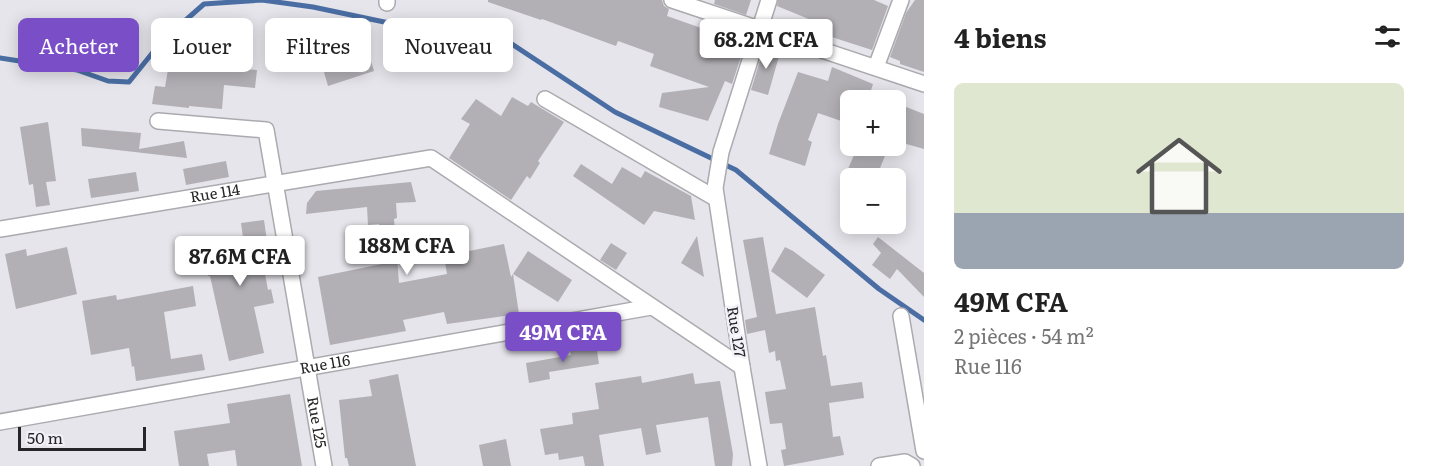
<!DOCTYPE html>
<html lang="fr">
<head>
<meta charset="utf-8">
<style>
  :root { --surface:#fff; --page:#f2f2f2; --text:#222; --muted:#767676; --line:#e0e0e0; --accent:#7a4ec7 }
  body { margin:0; font-family:Literata,serif; background:var(--page); color:var(--text); height:100vh; display:flex; flex-direction:column; font-size:22px; white-space:nowrap }
  * { box-sizing:border-box; margin:0 }
  p { font-size:20px; color:var(--muted) }
  .icon { flex:none; width:33px; height:33px; fill:none; stroke:currentColor; stroke-width:2; stroke-linecap:round; stroke-linejoin:round }
  .map { position:relative; flex:1; overflow:hidden }
  .drawer { display:flex; flex-direction:column; background:var(--surface); width:510px }
  .drawer>* { flex:none }
  .banner { position:absolute; left:18px; top:18px; width:570px; height:54px; display:flex; gap:12px }
  .tools { position:absolute; left:840px; top:90px; display:grid; gap:12px }
  .tools a { display:grid; place-items:center; width:66px; height:66px; border-radius:9px; background:var(--surface); box-shadow:0 3px 15px #0003; font-size:30px }
  .scale { position:absolute; left:18px; bottom:15px; width:128px; box-sizing:border-box; padding-left:6px; border:3px solid #262628; border-top:0; font-size:16px; line-height:21px; white-space:nowrap; color:#262628; -webkit-text-stroke:4px #f2f2f8; paint-order:stroke }
  .price { position:absolute; translate:-50% -51px; padding:0 14px; border-radius:6px; background:#fff; color:#222; font-size:20px; line-height:39px; filter:drop-shadow(0 2px 3px #0008) }
  .price::after { content:''; position:absolute; left:50%; top:36px; width:18px; height:14px; margin-left:-9px; background:inherit; clip-path:polygon(0 0,100% 0,50% 100%) }
  .price.selected { background:var(--accent); color:#fff }
  ul { padding:0; list-style:none }
  li { display:grid; align-content:center; gap:12px; height:318px; padding:0 30px }
  li+li { border-top:2px solid var(--line) }
  li span { display:grid; place-items:center; height:186px; border-radius:9px; color:#555 }
  li>.icon { margin-inline-start:auto }
  span .icon { width:108px; height:108px; fill:#fffc; stroke-width:1 }
  li b { font-size:26px }
  h2 { display:flex; justify-content:space-between; align-items:center; height:72px; padding:0 30px; font-size:26px }
  .pill { padding:0 21px; border-radius:9px; background:var(--surface); box-shadow:0 3px 15px #0003; font-size:21px; line-height:54px }
  .pill.selected { background:var(--accent); color:#fff }
  main { display:flex; flex:1; min-height:0 }
  .map>svg:first-child { display:block }
  .lines { fill:none; stroke-linecap:round; stroke-linejoin:round }
  .stream { stroke:#4a6ea4; stroke-width:5 }
  .building { fill:#b2b0b5 }
  .street-casing { stroke:#aaaaaf; stroke-width:18 }
  .street { stroke:#fff; stroke-width:15 }
  .labels { text-anchor:middle; stroke-width:5; stroke-linejoin:round; paint-order:stroke }
  .street-label { font-size:15px; fill:#262628; stroke:#f2f2f8 }
</style>
</head>
<body>
<main>
<div class="map">
<svg width="924" height="466" viewBox="0 0 924 466">
  <rect width="100%" height="100%" fill="#e5e5eb"/>
  <g class="lines">
    <!-- stream -->
    <path class="stream" d="M0 58 77 70 108 81 129 82 162 41 204 4 262 0 313 7 389 23 495 33 615 112 736 170 879 289 924 320"/>
  </g>
  <!-- building -->
  <path class="building" d="M488 0H662L664 6 669 9 667 16 704 29 707 22 740 33 742 37 747 38 732 84 725 81 708 121 659 107 662 93 709 87 650 66 654 54 618 41 616 46 542 19 541 20 488 2Z
    M715 0H751L746 15 714 4Z
    M778 0H874L888 6 872 50 813 31 816 22 777 6Z
    M915 0H924V72L900 64V61L890 57 906 13Z
    M98 22 132 26 125 53 92 51Z
    M348 42 351 54 367 48 374 71 328 86 318 51Z
    M765 44 781 49 768 95 751 90Z
    M169 64 209 67V65L257 70 255 88 224 85 222 109 189 106V108L152 104 155 86 165 87Z
    M832 67 873 84 868 100H850V124L818 113 808 140 812 142 805 166 769 154 778 124 798 72 828 81Z
    M512 97 528 106 531 102 564 122 538 161 540 163 530 179 527 176 511 200 449 158 470 124 461 119 476 99 501 116Z
    M896 103 924 114V149L896 141Z
    M48 122 56 181 46 182 50 205 36 207 33 184 29 185 20 127Z
    M81 128 141 133 139 149 184 141 187 158 82 146Z
    M858 146H889L876 178H844Z
    M226 161 229 177 186 185 183 169Z
    M581 164 612 184 622 167 641 178 645 171 691 196 695 220 654 211 644 225 573 176Z
    M136 172 139 191 91 198 88 179Z
    M411 182 416 202 396 203 397 218 394 219 399 283 447 274 444 256 504 244 511 277 513 274 519 314 447 324 444 312 403 320 406 331 330 345 318 277 382 264 379 224 368 225 367 207 306 214 307 203 316 191Z
    M264 220 270 262 263 263 268 290 271 289 274 303 254 307 264 353 229 361 210 276H208L203 244 243 238 241 223Z
    M697 236 704 277 681 263Z
    M763 237 776 314 815 307 823 356 826 355 831 386 862 382 864 398 829 403 833 437 840 436 844 455 784 466 781 450 786 449 782 423 770 424 765 392 786 389 780 360 776 361 775 351 769 353 765 330 747 334 745 320 757 317 743 240Z
    M878 237 924 273V297L897 269 890 279 872 265 881 253 873 244Z
    M611 243 627 253 616 270 600 260Z
    M67 247 77 294 16 309 5 254 26 249 27 256Z
    M785 247 793 251 825 275 807 298 771 271Z
    M528 251 572 280 558 302 513 274Z
    M193 286 196 306 164 312 171 359 202 354 205 370 136 381 134 366 132 367 129 348 91 355 82 301 116 295 117 300Z
    M596 344 599 364 549 372 550 379 529 383 526 363 571 355 570 348Z
    M693 373 695 384 720 381 733 454 732 466H715L708 417 656 425 661 452 646 455 641 428 599 435 604 466H585L583 456 559 460 558 453 545 455 540 429 573 424 572 413 599 409 595 383 641 376 642 383Z
    M398 374 416 466H349L347 458H345L339 400 372 396 369 380Z
    M290 394 302 466H237L235 450 207 454 209 466H179L174 431 230 423 227 404Z
    M506 439 511 466H483L479 445Z"/>
  <g class="lines">
    <defs>
      <g id="street">
        <path d="M672 0 924 84"/>
        <path d="M387 3V0"/>
        <path d="M876 67 901 0"/>
        <path d="M545 99 715 198"/>
        <path id="s1" d="M158 121 266 130 324 466"/>
        <path id="s2" d="M0 229 431 158 742 367"/>
        <path d="M901 316 924 451"/>
        <path id="s3" d="M0 422 651 307"/>
        <path d="M759 466 742 367 715 188 721 152 769 0"/>
        <path d="M879 466 905 462 912 466"/>
      </g>
    </defs>
    <!-- street casing -->
    <use href="#street" class="street-casing"/>
    <!-- street -->
    <use href="#street" class="street"/>
  </g>
  <g class="labels">
    <!-- street labels -->
    <g class="street-label">
      <text dy="5" stroke="none"><textPath href="#s2" startOffset="218">Rue 114</textPath></text>
      <text transform="translate(736 332) rotate(81)" y="5">Rue 127</text>
      <text dy="5" stroke="none"><textPath href="#s3" startOffset="330">Rue 116</textPath></text>
      <text dy="5" stroke="none"><textPath href="#s1" startOffset="405">Rue 125</textPath></text>
    </g>
  </g>
</svg>
<div class="tools">
<a>+</a>
<a>−</a>
</div>
<div class="scale">50 m</div>
<b class="price" style="left:766px;top:70px">68.2M CFA</b>
<b class="price" style="left:407px;top:276px">188M CFA</b>
<b class="price" style="left:240px;top:287px">87.6M CFA</b>
<b class="price selected" style="left:563px;top:363px">49M CFA</b>
<div class="banner">
<a class="pill selected">Acheter</a>
<a class="pill">Louer</a>
<a class="pill">Filtres</a>
<a class="pill">Nouveau</a>
</div>
</div>
<section class="drawer">
<h2>4 biens<svg class="icon" aria-label="filters" viewBox="0 0 24 24"><path d="M4 7h16M4 17h16"/><circle cx="9" cy="7" r="2"/><circle cx="15" cy="17" r="2"/></svg></h2>
<ul>
<li><span style="background:linear-gradient(#dfe7d0 70%,#9aa5b1 0)"><svg class="icon" aria-label="home" viewBox="0 0 24 24"><path d="M3 11l9-7 9 7M6 9v11h12V9"/></svg></span><div><b>49M CFA</b><p>2 pièces · 54 m²</p><p>Rue 116</p></div></li>
</ul>
</section>
</main>
</body>
</html>
